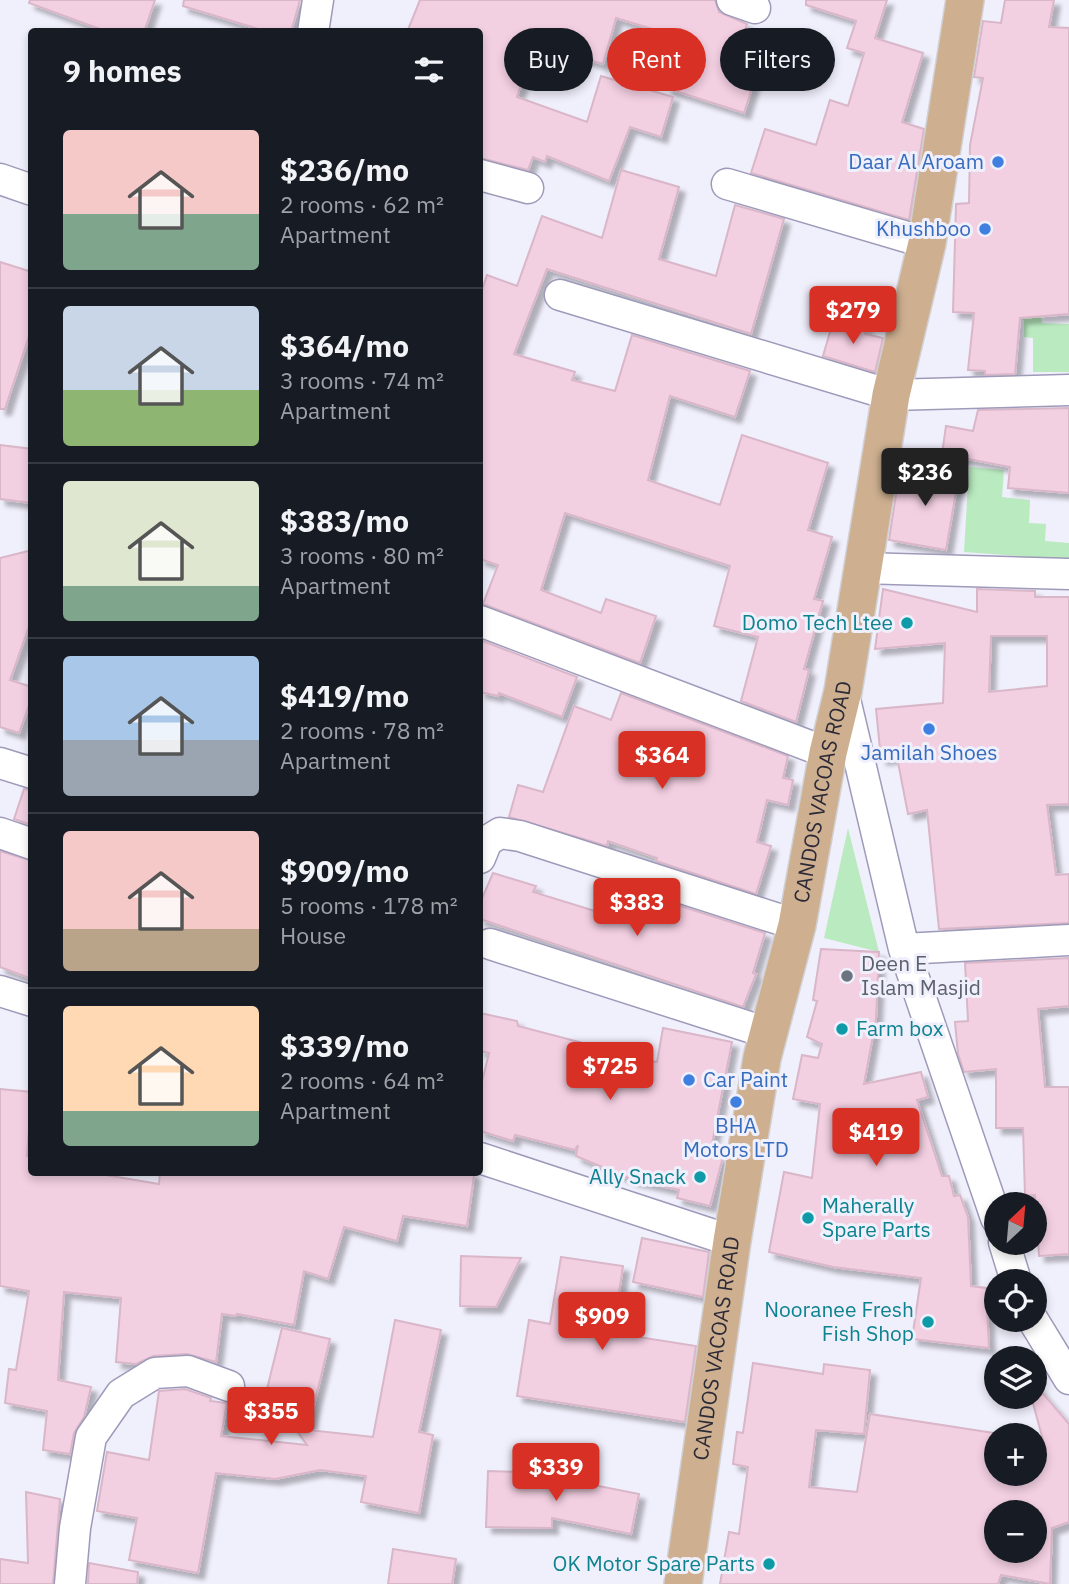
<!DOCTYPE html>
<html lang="en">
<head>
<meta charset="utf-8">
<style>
  :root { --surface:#171b24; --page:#242831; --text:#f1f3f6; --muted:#9ea1a6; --line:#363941; --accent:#d93025 }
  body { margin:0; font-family:"IBM Plex Sans",sans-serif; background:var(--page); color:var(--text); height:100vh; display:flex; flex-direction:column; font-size:26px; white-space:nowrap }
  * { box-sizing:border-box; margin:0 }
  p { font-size:23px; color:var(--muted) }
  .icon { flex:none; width:38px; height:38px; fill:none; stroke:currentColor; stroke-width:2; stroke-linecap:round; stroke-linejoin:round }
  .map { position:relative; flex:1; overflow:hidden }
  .sheet { position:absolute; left:28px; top:28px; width:455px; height:1148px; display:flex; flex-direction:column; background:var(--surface); border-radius:7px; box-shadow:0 4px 10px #0003 }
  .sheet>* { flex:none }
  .banner { position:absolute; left:504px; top:28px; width:458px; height:63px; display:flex; gap:14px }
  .needle { width:46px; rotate:26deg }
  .controls { position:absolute; left:984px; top:1192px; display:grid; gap:14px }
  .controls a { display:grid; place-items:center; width:63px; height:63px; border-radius:50%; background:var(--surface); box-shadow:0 4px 10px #0003; font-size:35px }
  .price { position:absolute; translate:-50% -60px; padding:0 16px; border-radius:7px; background:var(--accent); color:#fff; font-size:23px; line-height:46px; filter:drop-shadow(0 2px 4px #0008) }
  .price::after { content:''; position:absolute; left:50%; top:42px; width:21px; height:16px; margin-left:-10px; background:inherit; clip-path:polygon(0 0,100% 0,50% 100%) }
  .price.current { background:#222; color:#fff }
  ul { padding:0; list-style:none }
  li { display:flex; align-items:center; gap:21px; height:175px; padding:0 35px }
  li+li { border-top:2px solid var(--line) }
  li span { display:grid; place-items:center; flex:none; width:196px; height:140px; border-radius:7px; color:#555 }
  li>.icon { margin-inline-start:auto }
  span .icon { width:84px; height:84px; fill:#fffc; stroke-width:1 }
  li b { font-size:30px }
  h2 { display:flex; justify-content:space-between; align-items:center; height:84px; padding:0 35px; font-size:30px }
  .pill { padding:0 24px; border-radius:32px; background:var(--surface); box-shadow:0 4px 10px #0003; font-size:24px; line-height:63px }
  .pill.current { background:var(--accent); color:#fff }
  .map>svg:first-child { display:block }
  .green { fill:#baeac0 }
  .building { fill:#f2cfe1; stroke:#d9b6c8; stroke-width:2; fill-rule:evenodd; filter:url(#shadow) }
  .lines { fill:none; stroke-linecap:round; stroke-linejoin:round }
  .minor-casing { stroke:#9e9ab9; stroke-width:33 }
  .major-casing { stroke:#d1d0d3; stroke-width:40 }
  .minor { stroke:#fff; stroke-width:30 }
  .major { stroke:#ceb090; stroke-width:37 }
  .shop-dot { fill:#3f7fe0; stroke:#f0effc; stroke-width:2.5 }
  .culture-dot { fill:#0f9aa8; stroke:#f0effc; stroke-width:2.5 }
  .worship-dot { fill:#6b7280; stroke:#f0effc; stroke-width:2.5 }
  .labels { text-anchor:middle; stroke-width:6; stroke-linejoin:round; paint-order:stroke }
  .shop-label { font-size:21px; fill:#366cbe; stroke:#f0effc; text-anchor:end }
  .culture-label { font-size:21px; fill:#0d838f; stroke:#f0effc; text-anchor:end }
  .street-label { font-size:21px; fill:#2c2a37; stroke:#f0effc }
  .worship-label { font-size:21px; fill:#5b616d; stroke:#f0effc; text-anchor:start }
</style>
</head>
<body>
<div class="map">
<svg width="1069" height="1584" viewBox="0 0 1069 1584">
  <defs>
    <filter id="shadow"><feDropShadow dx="6" dy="6" stdDeviation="2" flood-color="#0004"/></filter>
  </defs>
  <rect width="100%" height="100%" fill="#f0effc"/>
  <!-- green -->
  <path class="green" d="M1035 274 1042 323 1069 324V372H1033V338L1024 337V320L1009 314Z
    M969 467 1004 470 1002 497 1030 500 1029 523 1046 524 1045 541 1069 543V560L964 552Z
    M848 828 879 952 824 938Z"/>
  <!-- building -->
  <path class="building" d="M30 0H155L144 32H108L29 3Z
    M184 0H300L291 32H268L183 6Z
    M420 0H715L719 12 747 24 734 68 756 75 744 113 666 88 682 38 616 18 603 64 534 44 517 97 587 122 601 76 673 97 661 137 630 127 609 181 547 156 545 162 533 157 528 170 480 158V32H407Z
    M806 0H887L875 38 923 53 902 122 924 129 909 220 751 173 765 129 816 145 830 100 848 106 864 53 847 48 856 21 806 5Z
    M1005 0H1054L1049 27 1069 28V314L1020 318 1015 374 985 375V371L968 370 974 313 953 312 956 204 969 203 970 145 983 78 974 77 983 21 1001 23Z
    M621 170 679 187 659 259 716 276 735 205 784 219 751 334 547 269 514 354 575 372 572 380 615 391 632 335 750 371 735 417 670 396 648 480 720 505 742 435 828 463 808 530 832 537 814 599 823 601 804 669 809 670 796 722 741 701 758 637 714 626 730 566 565 513 541 590 601 613 606 599 656 616 640 663 483 604 498 565 480 559V296L487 275 517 286 542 216 602 238Z
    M0 262 32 272V327L5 409H0Z
    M834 318 867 328 865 334 883 338 875 372 823 356Z
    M1069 408V493L1008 488 1010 467 942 454 946 426 973 431 978 410Z
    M0 445 32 449V503L0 499Z
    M910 466 959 474 946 550 889 540 897 488 905 490Z
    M32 550V618L10 680 32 687V697L19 733 0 727V558Z
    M883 589 977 612V589L1035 591V597H1069V804L1047 805 1056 875 1069 874V923L939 929 927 810 908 814 897 757 881 759 876 709 943 703 945 643 875 649ZM991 636H1047V686L989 692Z
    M480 640 577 677 562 717 499 693 498 696 480 692Z
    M621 693 788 756 783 778 793 780 788 805 767 800 757 842 771 846 756 894 656 861 657 858 608 841 607 846 509 817 518 785 543 792 574 706 611 720Z
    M24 789 32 790V825L14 819Z
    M0 851 32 861V979L0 967Z
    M493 873 536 886 533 892 637 924 646 895 765 933 753 973 756 974 743 1007 480 919V903Z
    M821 949 879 952 876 1019 864 1084 921 1072 928 1097 917 1100 942 1176H949L954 1196 960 1195 968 1217 971 1286 986 1288 989 1348 912 1339 921 1278 833 1267 769 1252 784 1172 812 1178 820 1104 793 1099 802 1055 818 1058 822 1044 807 1037 817 1001 813 1000Z
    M1069 958V1006L1038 1009 1045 1087H1069V1254L1039 1256 1035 1195 1025 1196 1023 1128H996V1069L964 1072 958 1054 955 1022 968 1021 965 963Z
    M480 1013 517 1021 518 1026 602 1048V1051L657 1062 663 1028 732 1042 710 1154 723 1157 710 1206 677 1198 679 1190 633 1180 583 1159 576 1156 578 1145 575 1150 515 1135 513 1141 480 1131V1090L489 1053 480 1051Z
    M0 1089 32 1092 27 1156 32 1157V1172H88L159 1184 160 1172H471L474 1175 467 1226 403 1216 397 1241 344 1227 328 1279 304 1271 294 1325 237 1314 236 1316 222 1314 216 1362 187 1354 153 1356 136 1364 116 1362 121 1298 64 1292 58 1380 91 1387 84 1417 74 1433 70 1454 43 1450 47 1411 5 1403 9 1369 16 1370 29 1291 0 1286Z
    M642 1238 709 1252 703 1297 633 1282Z
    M461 1256 521 1258 496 1307 460 1306Z
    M561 1257 623 1266 613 1333 696 1346 685 1422 517 1396 529 1320 550 1324Z
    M395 1320 441 1330 419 1432 433 1435 419 1513 361 1502 366 1476 320 1470 275 1479 216 1473 198 1573 129 1560 137 1518 97 1511 107 1452 149 1460 159 1391 185 1389 211 1398 210 1401 227 1403 221 1436 307 1445 267 1389 282 1328 330 1339 308 1430 373 1437Z
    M753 1363 823 1374 824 1364 870 1370 864 1434 816 1430 809 1487 857 1492 870 1414 1007 1435H996V1474H1034V1439L1043 1440 1031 1396H1034V1383L1069 1424V1522L1052 1528 1050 1584 1001 1575 998 1584H720L729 1532 739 1534 748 1467 733 1464 737 1432 743 1433ZM996 1512H1034V1550H996Z
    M488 1471 553 1473V1477L639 1494 631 1534 552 1518V1528L486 1527Z
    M26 1492 60 1499 53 1584H0V1559L28 1563Z
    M393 1549 456 1559 452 1584H388Z
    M89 1563 138 1572 137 1584H88Z"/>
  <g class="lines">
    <defs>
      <path id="minor" d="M732 0 755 8
        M313 32 318 0
        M480 175 528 188
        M0 179 32 190
        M727 184 927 243
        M560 295 891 395 1069 390
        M861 568 1069 574
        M480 621 828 753
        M843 691 904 949 996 1218
        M0 763 32 773
        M0 833 32 844
        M480 858 487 841 500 833 520 836 797 925
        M490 944 768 1033
        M904 949 1069 940
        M0 991 32 1001
        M480 1158 732 1241
        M1004 1242 1016 1281
        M1033 1320 1069 1379
        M70 1584 75 1528 91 1437 121 1394 155 1373 188 1371 229 1386"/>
      <g id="major">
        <path id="s1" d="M683 1584 732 1241 762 1058 797 925 828 753 843 691 891 395 927 243 965 0"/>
      </g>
    </defs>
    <!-- minor casing -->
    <use href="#minor" class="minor-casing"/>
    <!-- major casing -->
    <use href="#major" class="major-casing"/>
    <!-- minor -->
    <use href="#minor" class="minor"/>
    <!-- major -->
    <use href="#major" class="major"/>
  </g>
  <!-- markers -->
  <g class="shop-dot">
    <circle cx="998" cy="162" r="7"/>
    <circle cx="985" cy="229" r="7"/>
    <circle cx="929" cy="729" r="7"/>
    <circle cx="689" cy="1080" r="7"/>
    <circle cx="736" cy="1102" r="7"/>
  </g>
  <g class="culture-dot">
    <circle cx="907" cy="623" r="7"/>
    <circle cx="842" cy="1029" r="7"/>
    <circle cx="700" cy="1177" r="7"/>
    <circle cx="808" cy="1218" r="7"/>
    <circle cx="928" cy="1322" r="7"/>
    <circle cx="769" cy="1564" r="7"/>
  </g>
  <circle class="worship-dot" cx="847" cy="976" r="7"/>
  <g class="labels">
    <!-- shop labels -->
    <g class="shop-label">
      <text x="984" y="169">Daar Al Aroam</text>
      <text x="971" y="236">Khushboo</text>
      <text x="929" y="760" text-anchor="middle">Jamilah Shoes</text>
      <text x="703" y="1087" text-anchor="start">Car Paint</text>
      <text x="736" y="1133" text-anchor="middle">BHA<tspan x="736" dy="24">Motors LTD</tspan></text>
    </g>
    <!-- culture labels -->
    <g class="culture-label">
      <text x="893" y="630">Domo Tech Ltee</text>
      <text x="856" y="1036" text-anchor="start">Farm box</text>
      <text x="686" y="1184">Ally Snack</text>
      <text x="822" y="1213" text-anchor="start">Maherally<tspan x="822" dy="24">Spare Parts</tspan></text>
      <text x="914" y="1317">Nooranee Fresh<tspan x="914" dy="24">Fish Shop</tspan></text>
      <text x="755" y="1571">OK Motor Spare Parts</text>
    </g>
    <!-- street labels -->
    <g class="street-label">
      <text dy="7" stroke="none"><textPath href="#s1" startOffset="805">CANDOS VACOAS ROAD</textPath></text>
      <text dy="7" stroke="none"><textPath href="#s1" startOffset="238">CANDOS VACOAS ROAD</textPath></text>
    </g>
    <!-- worship labels -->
    <g class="worship-label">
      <text x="861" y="971">Deen E<tspan x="861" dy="24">Islam Masjid</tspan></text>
    </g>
  </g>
</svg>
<div class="controls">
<a><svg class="needle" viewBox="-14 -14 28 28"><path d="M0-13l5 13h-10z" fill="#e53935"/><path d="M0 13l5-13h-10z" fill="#9ea1a6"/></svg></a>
<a><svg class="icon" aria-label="locate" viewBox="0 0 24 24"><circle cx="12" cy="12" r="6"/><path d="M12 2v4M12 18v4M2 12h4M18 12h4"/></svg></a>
<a><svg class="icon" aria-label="layers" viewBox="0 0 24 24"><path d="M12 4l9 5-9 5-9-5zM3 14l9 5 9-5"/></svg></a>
<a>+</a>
<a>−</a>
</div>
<b class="price" style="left:853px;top:346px">$279</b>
<b class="price current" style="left:925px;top:508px">$236</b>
<b class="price" style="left:662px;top:791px">$364</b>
<b class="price" style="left:637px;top:938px">$383</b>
<b class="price" style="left:610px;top:1102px">$725</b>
<b class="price" style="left:876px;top:1168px">$419</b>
<b class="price" style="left:602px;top:1352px">$909</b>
<b class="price" style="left:271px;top:1447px">$355</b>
<b class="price" style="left:556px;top:1503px">$339</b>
<div class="banner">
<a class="pill">Buy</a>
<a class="pill current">Rent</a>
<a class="pill">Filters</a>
</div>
<section class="sheet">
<h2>9 homes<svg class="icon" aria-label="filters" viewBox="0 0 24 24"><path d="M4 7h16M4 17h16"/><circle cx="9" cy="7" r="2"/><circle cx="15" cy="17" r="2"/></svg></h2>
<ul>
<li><span style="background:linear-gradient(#f6c9c9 60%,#7fa58c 0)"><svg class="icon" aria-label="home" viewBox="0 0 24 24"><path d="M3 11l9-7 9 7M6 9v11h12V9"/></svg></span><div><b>$236/mo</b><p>2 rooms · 62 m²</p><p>Apartment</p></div></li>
<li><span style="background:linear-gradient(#c9d6e8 60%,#8fb573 0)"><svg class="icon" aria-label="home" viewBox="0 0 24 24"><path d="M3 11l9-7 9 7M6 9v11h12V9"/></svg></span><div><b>$364/mo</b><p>3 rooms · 74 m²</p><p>Apartment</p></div></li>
<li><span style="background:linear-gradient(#dfe7d0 75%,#7fa58c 0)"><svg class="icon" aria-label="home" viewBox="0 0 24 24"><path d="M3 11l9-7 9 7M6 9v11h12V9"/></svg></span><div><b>$383/mo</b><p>3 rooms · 80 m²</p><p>Apartment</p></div></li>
<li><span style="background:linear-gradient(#a9c7e8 60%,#9aa5b1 0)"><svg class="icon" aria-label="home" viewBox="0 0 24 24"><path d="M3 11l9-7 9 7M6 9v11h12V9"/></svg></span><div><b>$419/mo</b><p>2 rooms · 78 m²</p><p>Apartment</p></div></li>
<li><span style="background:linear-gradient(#f6c9c9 70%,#b9a48a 0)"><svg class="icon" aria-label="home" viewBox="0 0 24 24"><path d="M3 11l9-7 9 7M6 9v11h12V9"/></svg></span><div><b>$909/mo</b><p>5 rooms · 178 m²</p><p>House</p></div></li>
<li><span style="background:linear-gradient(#ffd9b3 75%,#7fa58c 0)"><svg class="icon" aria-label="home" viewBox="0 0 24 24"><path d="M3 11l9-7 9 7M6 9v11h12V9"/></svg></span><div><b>$339/mo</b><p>2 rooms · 64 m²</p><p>Apartment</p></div></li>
</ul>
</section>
</div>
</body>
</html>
